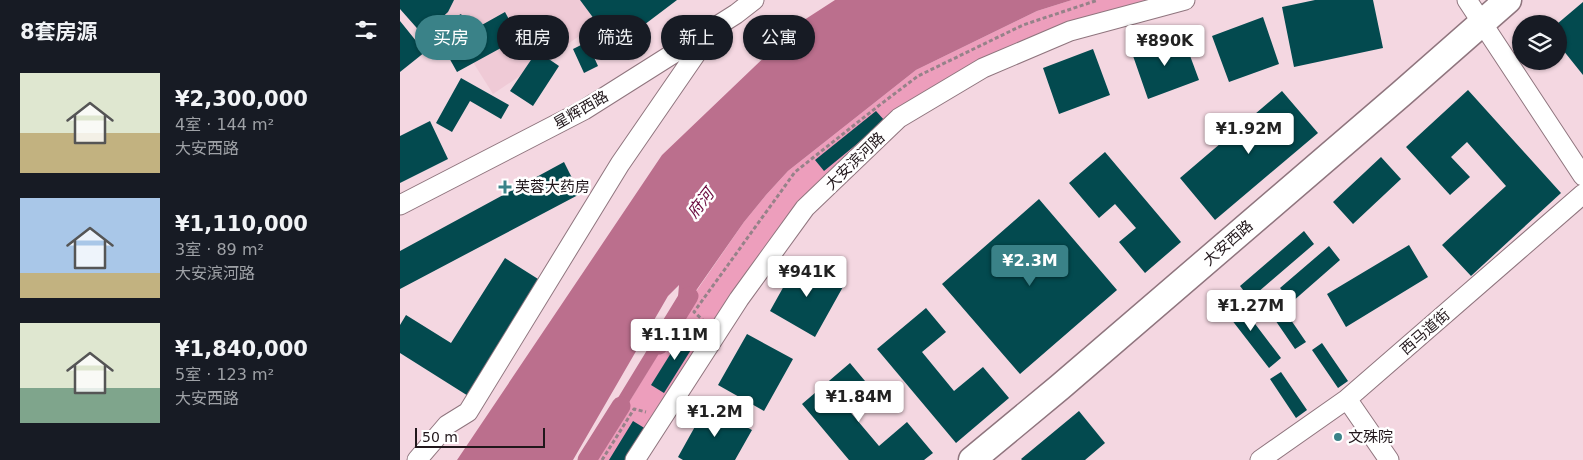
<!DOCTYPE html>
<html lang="zh">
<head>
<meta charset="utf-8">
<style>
  :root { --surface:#171b24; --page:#20242c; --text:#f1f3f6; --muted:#9ea1a6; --accent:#3a8288 }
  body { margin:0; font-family:"DejaVu Sans","Noto Sans SC",sans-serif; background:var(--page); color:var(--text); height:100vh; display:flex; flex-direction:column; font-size:19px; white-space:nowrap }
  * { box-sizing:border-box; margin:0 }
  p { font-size:16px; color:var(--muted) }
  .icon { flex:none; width:28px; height:28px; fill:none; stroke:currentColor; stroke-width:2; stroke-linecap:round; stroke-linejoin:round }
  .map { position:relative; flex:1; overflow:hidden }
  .side { display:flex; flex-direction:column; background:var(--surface); width:400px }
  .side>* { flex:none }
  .top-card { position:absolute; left:15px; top:15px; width:475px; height:45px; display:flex; gap:10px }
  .tools { position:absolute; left:1112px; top:15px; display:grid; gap:10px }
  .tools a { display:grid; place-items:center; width:55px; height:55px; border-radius:50%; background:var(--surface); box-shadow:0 1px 4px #0004; font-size:25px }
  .scale { position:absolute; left:15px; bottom:12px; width:130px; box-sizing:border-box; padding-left:5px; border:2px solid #21171b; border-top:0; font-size:14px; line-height:18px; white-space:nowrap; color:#21171b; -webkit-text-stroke:4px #fff; paint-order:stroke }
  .price { position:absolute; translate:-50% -42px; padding:0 11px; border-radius:5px; background:#fff; color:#222; font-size:16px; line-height:32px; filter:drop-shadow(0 1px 2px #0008) }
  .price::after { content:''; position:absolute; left:50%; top:30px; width:15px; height:11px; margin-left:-8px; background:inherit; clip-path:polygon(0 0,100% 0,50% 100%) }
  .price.current { background:var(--accent); color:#fff }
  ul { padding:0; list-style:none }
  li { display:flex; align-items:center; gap:15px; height:125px; padding:0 20px }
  li span { display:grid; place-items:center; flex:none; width:140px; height:100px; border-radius:0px; color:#555 }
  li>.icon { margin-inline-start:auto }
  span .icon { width:60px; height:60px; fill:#fffc; stroke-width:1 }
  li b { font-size:21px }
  h2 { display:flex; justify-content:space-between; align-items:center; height:60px; padding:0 20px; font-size:21px }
  .chip { padding:0 18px; border-radius:22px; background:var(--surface); box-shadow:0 1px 4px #0004; font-size:18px; line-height:45px }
  .chip.current { background:var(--accent); color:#fff }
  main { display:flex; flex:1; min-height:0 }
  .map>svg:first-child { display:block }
  .built { fill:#efcad6 }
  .green { fill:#ed9ebc }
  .water { fill:#bb6f8d }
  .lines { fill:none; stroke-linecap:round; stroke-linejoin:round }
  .canal { stroke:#bb6f8d; stroke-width:19 }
  .building { fill:#034a4f }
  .street-casing { stroke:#8f757e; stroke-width:21 }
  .secondary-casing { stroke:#8f757e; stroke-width:29 }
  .path { stroke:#968289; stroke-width:3; stroke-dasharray:4 2.5; stroke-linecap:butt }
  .street { stroke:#fff; stroke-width:19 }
  .secondary { stroke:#fff; stroke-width:26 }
  .poi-dot { fill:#3a8288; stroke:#fff; stroke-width:2 }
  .labels { text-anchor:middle; stroke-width:5; stroke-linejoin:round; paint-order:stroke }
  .street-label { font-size:15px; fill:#21171b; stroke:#fff }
  .poi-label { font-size:15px; fill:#21171b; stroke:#fff; text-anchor:start }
  .water-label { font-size:16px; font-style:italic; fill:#6a0a3e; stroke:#fff }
</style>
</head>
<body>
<main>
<section class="side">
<h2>8套房源<svg class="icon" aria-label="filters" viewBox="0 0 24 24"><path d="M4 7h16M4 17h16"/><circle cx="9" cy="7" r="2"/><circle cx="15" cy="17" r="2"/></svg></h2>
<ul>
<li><span style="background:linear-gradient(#dfe7d0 60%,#c2b280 0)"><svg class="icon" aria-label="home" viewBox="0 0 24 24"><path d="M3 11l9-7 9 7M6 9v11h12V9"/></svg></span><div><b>¥2,300,000</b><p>4室 · 144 m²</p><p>大安西路</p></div></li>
<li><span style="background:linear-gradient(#a9c7e8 75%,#c2b280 0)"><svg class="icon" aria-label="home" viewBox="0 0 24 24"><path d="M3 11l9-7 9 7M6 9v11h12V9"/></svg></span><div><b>¥1,110,000</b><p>3室 · 89 m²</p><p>大安滨河路</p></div></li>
<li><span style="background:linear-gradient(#dfe7d0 65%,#7fa58c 0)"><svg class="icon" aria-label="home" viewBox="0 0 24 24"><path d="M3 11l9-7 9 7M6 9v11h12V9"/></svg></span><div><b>¥1,840,000</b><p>5室 · 123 m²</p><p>大安西路</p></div></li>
</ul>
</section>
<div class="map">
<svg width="1183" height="460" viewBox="0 0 1183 460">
  <rect width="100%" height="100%" fill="#f4d7e1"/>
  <!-- built -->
  <path class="built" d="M34 0H233L93 94Z"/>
  <!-- green -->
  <path class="green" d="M672 0H761L578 66 416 189 229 460H194L295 293 344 222 366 195 388 171 516 70 637 11Z"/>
  <!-- water -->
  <path class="water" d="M435 0H672L637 11 516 70 388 171 366 195 344 222 295 292 279 320 269 313 278 297 279 285 268 296 173 460H57L262 155 401 22Z
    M266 319 276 326 212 430 202 424Z
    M201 429 210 434 194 460H182Z"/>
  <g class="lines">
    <!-- canal -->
    <path class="canal" d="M259 345 289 296
      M187 460 221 406"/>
  </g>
  <!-- building -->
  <path class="building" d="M0 0H54L48 12 23 35 0 9Z
    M180 0H277L236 31 224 15 203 31Z
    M915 0H973L983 48 894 67 882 7Z
    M1183 2V75L1159 45V24H1157Z
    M105 12 119 38 57 72 33 29 61 14 71 31Z
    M863 17 879 64 829 82 812 36Z
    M0 21 25 52 0 72Z
    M782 34 799 80 748 99 732 53Z
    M187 42 198 66 184 73 173 49Z
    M693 49 710 95 659 114 643 68Z
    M137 51 159 66 133 106 110 91Z
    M61 78 109 105 101 119 70 101 52 132 36 123Z
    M1068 90 1161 193 1071 276 1042 245 1106 186 1067 142 1051 157 1070 177 1050 195 1006 147Z
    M882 91 918 133 815 220 780 178Z
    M476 111 485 121 424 171 415 160Z
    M30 121 48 159 0 183V136Z
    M705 152 781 242 745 273 719 242 736 228 715 204 699 218 669 183Z
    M981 157 1001 179 953 224 933 202Z
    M164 162 180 194 0 289V251Z
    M639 199 717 290 620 374 542 284Z
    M904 231 914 244 850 299 840 286Z
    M1009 245 1028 277 946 327 927 294Z
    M929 246 940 260 892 302 880 288Z
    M105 258 146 284 73 399 0 353V325L6 315 51 343Z
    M399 259 444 285 415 337 370 311Z
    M834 296 881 358 869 368 821 306Z
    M880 304 906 342 895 349 869 311Z
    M526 308 546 332 522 352 554 391 583 367 609 398 556 443 477 349Z
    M286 329 299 337 264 393 251 385Z
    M347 334 393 359 364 411 318 385Z
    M922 343 948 381 938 388 912 350Z
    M450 363 470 387 446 407 479 446 507 422 533 453 524 460H449L402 404Z
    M881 372 907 410 896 418 870 379Z
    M307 405 352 430 335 460H283L278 457Z
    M679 411 705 443 685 460H622L621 459Z
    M233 421 246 429 227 460H209Z"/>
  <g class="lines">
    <defs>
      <path id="street" d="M1067 0 1183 176
        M0 205 184 110 336 14 354 0
        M947 399 989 460
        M17 460 47 425 68 412 220 164 313 29
        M235 460 339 299 405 208 499 118 583 68 670 31 785 0
        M860 460 947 399 1183 194"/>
      <path id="secondary" d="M572 460 660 387 1001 94 1108 0"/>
    </defs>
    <!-- street casing -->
    <use href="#street" class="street-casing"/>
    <!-- secondary casing -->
    <use href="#secondary" class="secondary-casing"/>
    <!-- path -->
    <path class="path" d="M305 322 294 312 395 172 477 107 518 76 623 25 698 0
      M202 460 234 409 246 412"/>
    <!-- street -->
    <use href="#street" class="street"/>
    <!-- secondary -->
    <use href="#secondary" class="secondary"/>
  </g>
  <!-- markers -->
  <g class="poi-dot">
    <path d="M102.5 179.5h5v5h5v5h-5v5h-5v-5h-5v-5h5z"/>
    <circle cx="938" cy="437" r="5"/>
  </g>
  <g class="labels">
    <!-- street labels -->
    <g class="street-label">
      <text transform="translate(181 110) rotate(-30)" y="5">星辉西路</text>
      <text transform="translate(455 161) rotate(-44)" y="5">大安滨河路</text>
      <text transform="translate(828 243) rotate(-41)" y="5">大安西路</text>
      <text transform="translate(1025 332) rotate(-41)" y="5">西马道街</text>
    </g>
    <!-- poi labels -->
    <g class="poi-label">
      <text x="115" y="192">芙蓉大药房</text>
      <text x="948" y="442">文殊院</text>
    </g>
    <!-- water labels -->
    <g class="water-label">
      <text transform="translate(300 203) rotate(-52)" y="6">府河</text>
    </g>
  </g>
</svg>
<div class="tools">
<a><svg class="icon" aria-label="layers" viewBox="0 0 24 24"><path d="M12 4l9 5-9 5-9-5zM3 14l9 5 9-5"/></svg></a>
</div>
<div class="scale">50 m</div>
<b class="price" style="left:765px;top:67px">¥890K</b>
<b class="price" style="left:849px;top:155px">¥1.92M</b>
<b class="price current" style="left:630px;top:287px">¥2.3M</b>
<b class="price" style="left:407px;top:298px">¥941K</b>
<b class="price" style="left:851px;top:332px">¥1.27M</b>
<b class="price" style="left:275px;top:361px">¥1.11M</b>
<b class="price" style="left:459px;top:423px">¥1.84M</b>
<b class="price" style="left:315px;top:438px">¥1.2M</b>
<div class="top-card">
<a class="chip current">买房</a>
<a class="chip">租房</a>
<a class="chip">筛选</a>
<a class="chip">新上</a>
<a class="chip">公寓</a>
</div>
</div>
</main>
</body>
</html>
